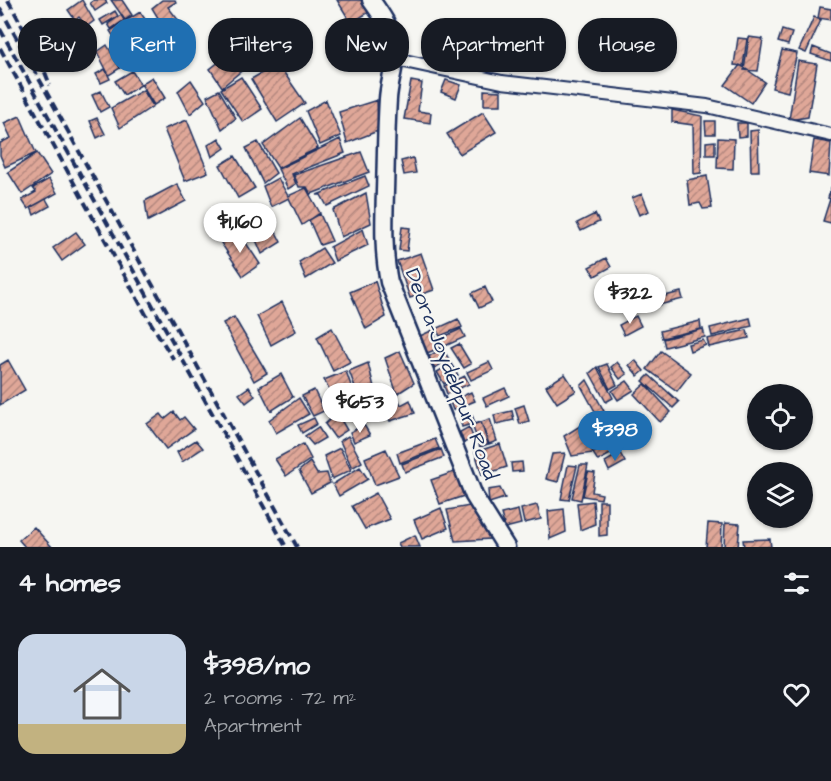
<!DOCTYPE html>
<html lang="en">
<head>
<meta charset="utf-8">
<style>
  :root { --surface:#171b24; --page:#242831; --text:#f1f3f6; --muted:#9ea1a6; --accent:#1f6fb2 }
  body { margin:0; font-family:"Architects Daughter",sans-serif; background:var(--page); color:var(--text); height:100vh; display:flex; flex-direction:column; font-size:22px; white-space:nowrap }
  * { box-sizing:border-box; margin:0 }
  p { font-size:20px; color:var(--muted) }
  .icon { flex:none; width:33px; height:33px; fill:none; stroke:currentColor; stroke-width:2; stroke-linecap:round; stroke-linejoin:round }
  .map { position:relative; height:547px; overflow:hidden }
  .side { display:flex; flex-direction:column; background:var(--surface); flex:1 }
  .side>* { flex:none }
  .banner { position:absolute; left:18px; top:18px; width:795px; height:54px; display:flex; gap:12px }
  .fabs { position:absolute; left:747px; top:384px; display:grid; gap:12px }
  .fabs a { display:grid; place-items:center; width:66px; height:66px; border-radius:50%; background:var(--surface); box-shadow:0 2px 4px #0004; font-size:30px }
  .price { position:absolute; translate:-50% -51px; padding:0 14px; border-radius:21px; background:#fff; color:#222; font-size:20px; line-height:39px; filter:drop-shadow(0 2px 3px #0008) }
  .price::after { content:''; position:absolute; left:50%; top:36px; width:18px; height:14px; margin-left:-9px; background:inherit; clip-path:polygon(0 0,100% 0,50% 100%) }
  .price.current { background:var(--accent); color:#fff }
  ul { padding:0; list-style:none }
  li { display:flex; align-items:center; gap:18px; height:150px; padding:0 18px }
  li span { display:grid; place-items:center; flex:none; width:168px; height:120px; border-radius:18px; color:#555 }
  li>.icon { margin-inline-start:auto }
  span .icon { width:72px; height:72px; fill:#fffc; stroke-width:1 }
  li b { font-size:26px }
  h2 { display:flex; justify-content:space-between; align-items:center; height:72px; padding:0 18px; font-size:26px }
  .tag { padding:0 21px; border-radius:24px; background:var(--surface); box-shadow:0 2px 4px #0004; font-size:21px; line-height:54px }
  .tag.current { background:var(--accent); color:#fff }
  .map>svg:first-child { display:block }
  .building { fill:url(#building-hatch); stroke:#1b2f5e; stroke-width:1.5 }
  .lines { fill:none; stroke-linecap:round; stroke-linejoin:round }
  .street-casing { stroke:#1b2f5e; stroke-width:16 }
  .secondary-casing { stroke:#1b2f5e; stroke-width:21 }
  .street { stroke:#f6f6f2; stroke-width:12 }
  .secondary { stroke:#f6f6f2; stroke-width:16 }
  .rail { stroke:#1b2f5e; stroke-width:4; stroke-dasharray:9 4.5; stroke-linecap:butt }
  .labels { text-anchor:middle; stroke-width:4.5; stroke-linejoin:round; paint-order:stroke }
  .street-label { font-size:21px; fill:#1b2f5e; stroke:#f6f6f2 }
</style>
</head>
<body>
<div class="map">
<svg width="831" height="547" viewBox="0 0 831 547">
  <defs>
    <pattern id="building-hatch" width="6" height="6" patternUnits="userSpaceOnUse" patternTransform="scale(1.5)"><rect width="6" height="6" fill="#dfa798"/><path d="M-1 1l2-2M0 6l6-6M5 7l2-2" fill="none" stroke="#b4887f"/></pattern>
  </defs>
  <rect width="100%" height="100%" fill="#f6f6f2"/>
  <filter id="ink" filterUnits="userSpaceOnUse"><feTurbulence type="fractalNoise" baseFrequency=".0167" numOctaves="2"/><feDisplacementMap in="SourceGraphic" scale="12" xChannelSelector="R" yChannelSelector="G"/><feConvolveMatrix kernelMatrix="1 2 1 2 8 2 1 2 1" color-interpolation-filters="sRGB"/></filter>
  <g filter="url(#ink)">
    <!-- building -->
    <path class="building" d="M82 0 94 21 86 27 79 17 75 20 68 10Z
      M94 0H105L107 3 95 11 90 3Z
      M111 0H122L132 15 125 20Z
      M162 0H175L176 2 168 7 183 26 169 36 152 8Z
      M337 0H364L371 11 351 23Z
      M820 7 831 9V20L818 18Z
      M115 11 118 16 103 25 100 20Z
      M140 12 145 19 114 37 110 31Z
      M121 15 124 20 111 29 108 24Z
      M814 17 821 20 806 53 799 50Z
      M147 20 151 28 124 46 118 37Z
      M782 30 792 33 788 45 778 42Z
      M159 35 166 46 131 68 124 57Z
      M749 37 763 39 758 71 744 70Z
      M738 38 747 39 743 66 734 65Z
      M107 45 120 68 109 75 97 52Z
      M813 47 831 54V61L811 54Z
      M234 50 246 67 222 87 210 69Z
      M782 50 797 53 788 92 772 88Z
      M798 61 817 64 808 117 789 120Z
      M278 64 305 103 277 122 251 79Z
      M740 65 765 82 751 103 725 85Z
      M105 69 110 79 101 83 96 74Z
      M132 71 141 85 124 95 115 81Z
      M152 77 165 98 154 105 141 84Z
      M241 77 262 109 243 122 221 89Z
      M191 80 205 101 190 114 178 91Z
      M446 80 461 85 456 98 441 92Z
      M411 81 422 83 418 111 431 113 430 123 404 119Z
      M143 90 153 106 120 128 111 108Z
      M219 90 236 118 222 129 207 96Z
      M484 90 501 91V105H484Z
      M101 91 109 107 100 112 92 95Z
      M326 100 341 136 320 145 306 111Z
      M377 100 378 131 347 143 339 112Z
      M672 110 702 116 701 173 694 174 693 125 672 122Z
      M483 112 496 132 460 154 447 134Z
      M20 116 36 153 5 167 0 155V143L11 138 4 123Z
      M97 118 105 134 97 138 90 121Z
      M300 118 318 148 278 168 263 145Z
      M187 120 208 172 185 181 164 129Z
      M705 121H715V134H706Z
      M737 123H747V136L738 137Z
      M758 130 759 171H751L750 131Z
      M219 138 225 148 212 157 208 145Z
      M718 138 734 139 733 169 717 168Z
      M340 139 345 153 292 174 296 184 288 189 278 169Z
      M814 140 831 143 829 176 809 173Z
      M715 141V155H706V142Z
      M258 142 276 173 263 183 246 148Z
      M361 152 369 172 311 194 307 187H299L294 175Z
      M37 153 51 174 22 194 8 172Z
      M235 156 255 188 238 198 220 165Z
      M413 158 416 173 404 175 401 161Z
      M365 176 369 186 327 206 321 195H317Z
      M707 176 712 208 703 209 700 203 690 205 687 180Z
      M278 178 289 198 271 207 263 186Z
      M49 179 57 193 28 209 22 200 36 192 33 188Z
      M177 184 186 201 148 221 145 201Z
      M306 188 320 213 302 225 288 196Z
      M831 188V223L823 221 830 199 828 198Z
      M366 193 371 223 341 237 333 210Z
      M642 194 649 211 639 215 632 198Z
      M46 199 50 206 34 215 31 207Z
      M264 209 281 242 262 254 247 219Z
      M320 214 332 241 320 245 309 220Z
      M595 214 599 222 581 231 577 223Z
      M402 227 410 228 407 251 399 250Z
      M363 229 368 245 335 261 330 247Z
      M238 231 260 264 243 276 221 243Z
      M76 232 85 244 62 261 53 248Z
      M322 248 332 263 306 279 299 262Z
      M421 253 434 290 410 298 397 261Z
      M606 258 611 267 595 276 589 267Z
      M375 281 386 317 366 329 350 292Z
      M485 287 492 302 479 308 472 293Z
      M681 292 683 299 643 309 641 302Z
      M282 302 296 331 271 345 257 316Z
      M636 316 641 326 624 335 619 325Z
      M234 317 267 373 254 381 223 323Z
      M750 318 752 326 712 336 710 328Z
      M458 319 462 327 440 336 436 329Z
      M700 321 701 329 662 338 660 331Z
      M332 328 350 362 333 371 317 337Z
      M461 329 465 337 443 347 439 339Z
      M703 329 705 337 665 347 663 339Z
      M433 330 440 348 427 353 420 336Z
      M747 330 749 338 709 347 707 339Z
      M703 340 706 345 690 351 688 344Z
      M459 344 471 364 464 368 451 348Z
      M442 348 449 359 435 368 428 357Z
      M400 351 414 383 397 394 385 358Z
      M661 351 691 373 677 391 647 369Z
      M8 360 25 390 0 405V365Z
      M635 360 644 371 638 376 629 365Z
      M489 362 493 370 471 380 467 372Z
      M617 362 627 374 620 379 611 367Z
      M368 363 375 391 358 395 349 371Z
      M451 364 458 375 444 384 437 372Z
      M607 364 617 385 610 389 599 367Z
      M597 367 613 398 606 402 590 373Z
      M346 371 357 403 339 409 324 380Z
      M281 374 293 397 271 411 259 387Z
      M565 374 576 391 557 403 546 386Z
      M649 375 679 402 673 408 643 381Z
      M465 376 469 384 447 394 444 386Z
      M587 380 604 411 597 415 581 386Z
      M627 381 634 390 618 400 612 391Z
      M645 384 671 412 660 422 634 394Z
      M249 387 255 396 246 403 239 394Z
      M505 388 509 396 487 406 483 398Z
      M314 390 324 411 313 416 302 396Z
      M471 392 475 401 453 410 450 402Z
      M396 394 401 405 410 400 415 413 390 421 381 400Z
      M299 398 309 414 276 433 269 420Z
      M524 405 529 421 520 424 515 408Z
      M512 411 514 420 496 424 494 415Z
      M174 412 180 420 184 417 194 429 166 449 147 424 161 414 165 419Z
      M337 413 347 430 335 438 325 424Z
      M472 415 475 423 462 427 460 419Z
      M314 418 317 424 302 433 298 425Z
      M490 419 497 441 489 444 481 422Z
      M481 422 488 444 480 447 472 425Z
      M583 424 593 453 572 456 564 436Z
      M364 425 370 435 354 442 350 432Z
      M318 427 325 438 313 445 305 436Z
      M469 427 473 437 464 443 460 432Z
      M348 436 362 462 352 468 340 441Z
      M435 439 439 448 400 463 397 453Z
      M196 440 203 448 182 462 177 452Z
      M303 444 311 459 286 476 275 459Z
      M500 444 507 467 482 475 475 452Z
      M609 444 614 452 598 461 593 453Z
      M340 448 351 470 332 479 324 456Z
      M386 449 399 476 375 485 365 458Z
      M441 449 444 457 405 472 402 464Z
      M565 453 558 482 546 479 552 454Z
      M620 453 625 462 609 471 605 462Z
      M310 462 317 474 327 473 330 483 311 493 299 471Z
      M522 462 523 471 512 472 511 463Z
      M568 465 577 466 569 500 561 499Z
      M580 465H588L581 500 572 498Z
      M360 467 368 479 339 496 333 484Z
      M460 470 470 494 440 504 431 480Z
      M588 472 595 473 592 492 602 494 601 499 583 496Z
      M500 488 505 498 489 503 488 490Z
      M376 493 390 519 365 529 352 506Z
      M593 501 595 524 580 530 577 503Z
      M599 501H607V535L599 536Z
      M475 505 490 539 455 541 447 510Z
      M537 505 541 519 524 523 521 509Z
      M441 508 448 528 422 539 414 520Z
      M564 509 566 532 550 539 548 511Z
      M518 510 521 524 505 528 501 514Z
      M708 523 722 524 721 547H706Z
      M725 523 740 524 738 547H724Z
      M34 527 52 547H25L19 540Z
      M415 535 420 547H400L398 543Z
      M770 539 771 547H744L743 540Z"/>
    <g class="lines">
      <defs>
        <path id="street" d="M395 59 502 82 707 106 831 135"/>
        <path id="secondary" d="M371 0C381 14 391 28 394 45 397 63 389 81 388 99 386 130 386 160 385 191 384 222 383 252 389 282L474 496 506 547"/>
      </defs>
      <!-- street casing -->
      <use href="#street" class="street-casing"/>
      <!-- secondary casing -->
      <use href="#secondary" class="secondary-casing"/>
      <!-- street -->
      <use href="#street" class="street"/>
      <!-- secondary -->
      <use href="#secondary" class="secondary"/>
      <!-- rail -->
      <path class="rail" d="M8 0 39 57 50 85
        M0 8 297 547
        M0 29 286 547
        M0 48 149 320 174 360"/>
    </g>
  </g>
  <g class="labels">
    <!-- street labels -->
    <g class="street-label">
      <text transform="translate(452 374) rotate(69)" y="7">Deora-Joydebpur Road</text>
    </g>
  </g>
</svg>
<div class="fabs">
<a><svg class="icon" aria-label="locate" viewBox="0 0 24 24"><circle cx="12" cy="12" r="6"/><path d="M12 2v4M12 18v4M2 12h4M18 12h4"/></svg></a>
<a><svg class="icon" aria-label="layers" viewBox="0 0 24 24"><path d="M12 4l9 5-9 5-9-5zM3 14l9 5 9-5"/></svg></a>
</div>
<b class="price" style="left:240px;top:254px">$1,160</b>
<b class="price" style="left:630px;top:325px">$322</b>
<b class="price" style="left:360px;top:434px">$653</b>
<b class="price current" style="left:615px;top:462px">$398</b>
<div class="banner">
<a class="tag">Buy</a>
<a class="tag current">Rent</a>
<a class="tag">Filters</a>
<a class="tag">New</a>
<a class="tag">Apartment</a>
<a class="tag">House</a>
</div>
</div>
<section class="side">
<h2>4 homes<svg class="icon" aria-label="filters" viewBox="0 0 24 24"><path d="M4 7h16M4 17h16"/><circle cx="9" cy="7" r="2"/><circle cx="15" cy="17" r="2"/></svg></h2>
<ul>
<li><span style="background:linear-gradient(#c9d6e8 75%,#c2b280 0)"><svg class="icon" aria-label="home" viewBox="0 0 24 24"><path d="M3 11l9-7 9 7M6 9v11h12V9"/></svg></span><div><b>$398/mo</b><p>2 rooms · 72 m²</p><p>Apartment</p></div><svg class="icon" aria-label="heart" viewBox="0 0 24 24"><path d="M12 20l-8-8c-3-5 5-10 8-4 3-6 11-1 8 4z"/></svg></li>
</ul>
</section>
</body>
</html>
